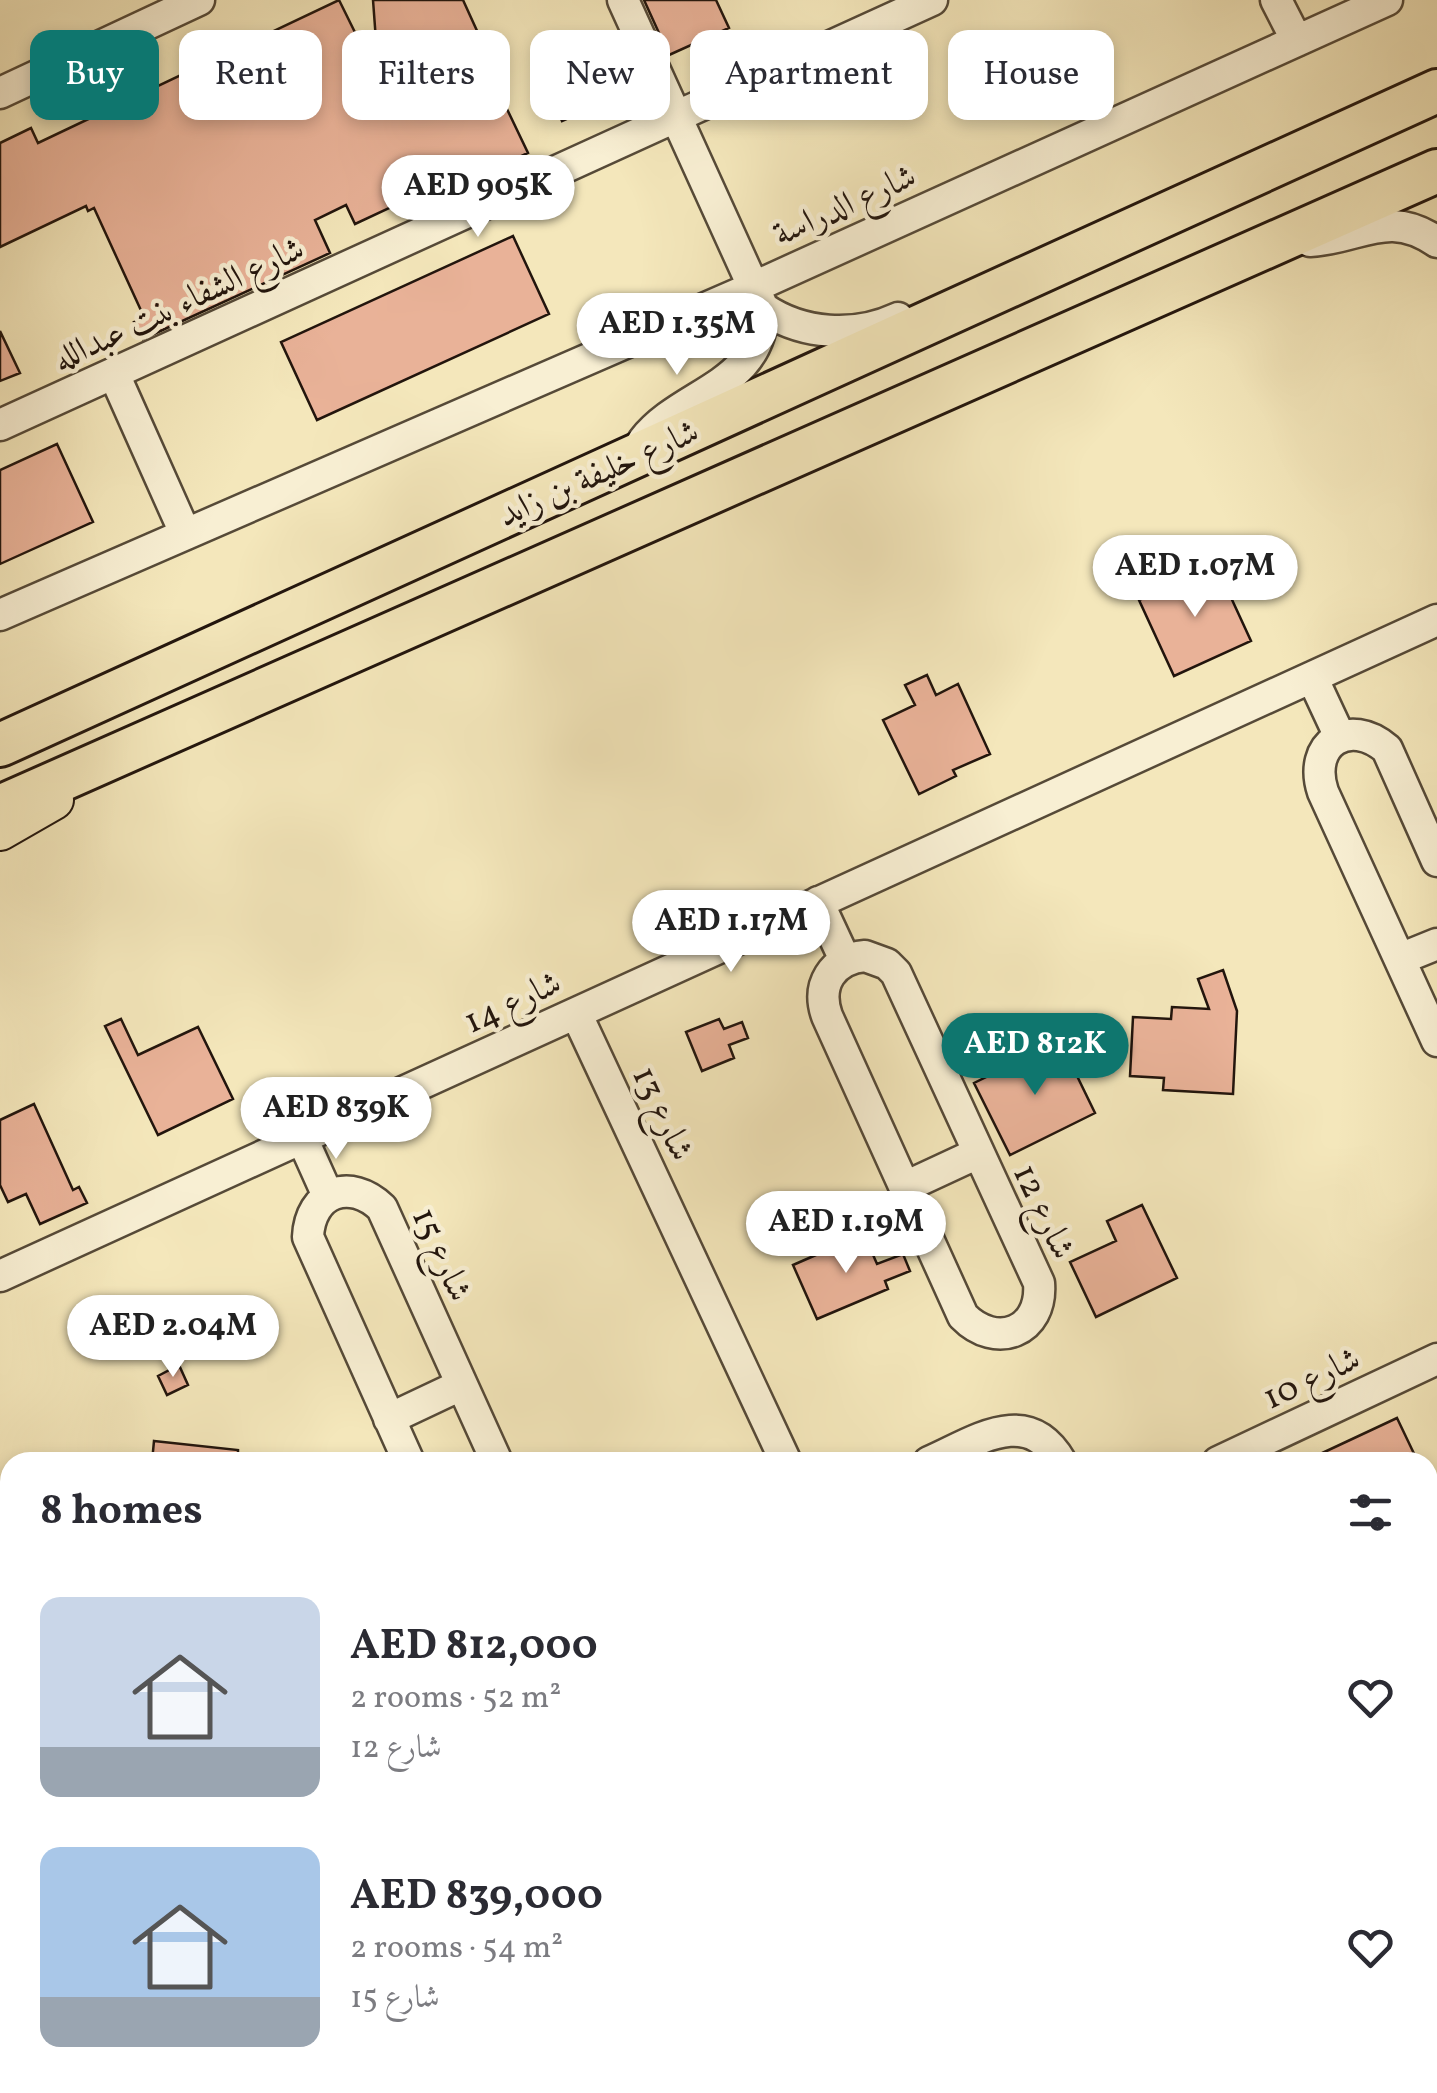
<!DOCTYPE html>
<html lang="en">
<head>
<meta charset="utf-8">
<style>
  :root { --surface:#fff; --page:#f2f2f3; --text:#2b2b33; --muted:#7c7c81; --accent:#0f766e }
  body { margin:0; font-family:Vollkorn,Amiri,serif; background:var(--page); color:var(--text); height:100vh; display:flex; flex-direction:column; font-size:38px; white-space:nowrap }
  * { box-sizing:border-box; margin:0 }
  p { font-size:32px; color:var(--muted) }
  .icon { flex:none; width:55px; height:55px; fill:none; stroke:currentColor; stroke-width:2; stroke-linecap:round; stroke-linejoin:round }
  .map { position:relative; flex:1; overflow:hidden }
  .drawer { position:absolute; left:0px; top:1452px; width:1438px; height:642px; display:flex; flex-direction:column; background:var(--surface); border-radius:30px 30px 0 0; box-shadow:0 5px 15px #0003 }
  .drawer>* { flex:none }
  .banner { position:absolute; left:30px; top:30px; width:1378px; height:90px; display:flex; gap:20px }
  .price { position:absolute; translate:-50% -85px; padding:0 22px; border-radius:35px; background:#fff; color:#222; font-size:32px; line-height:65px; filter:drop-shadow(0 2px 5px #0008) }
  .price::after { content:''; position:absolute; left:50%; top:60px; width:30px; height:22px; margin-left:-15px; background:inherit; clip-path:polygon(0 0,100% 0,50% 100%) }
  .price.active { background:var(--accent); color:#fff }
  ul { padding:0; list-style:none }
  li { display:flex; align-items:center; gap:30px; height:250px; padding:0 40px }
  li span { display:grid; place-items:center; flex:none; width:280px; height:200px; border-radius:20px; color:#555 }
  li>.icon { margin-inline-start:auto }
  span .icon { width:120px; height:120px; fill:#fffc; stroke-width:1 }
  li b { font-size:42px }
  h2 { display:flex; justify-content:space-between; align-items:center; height:120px; padding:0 40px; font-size:42px }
  .chip { padding:0 35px; border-radius:20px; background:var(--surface); box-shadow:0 5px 15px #0003; font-size:35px; line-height:90px }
  .chip.active { background:var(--accent); color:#fff }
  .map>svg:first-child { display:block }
  .building { fill:#e9b298; stroke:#22150d; stroke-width:2.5 }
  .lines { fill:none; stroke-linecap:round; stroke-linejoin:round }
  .minor-casing { stroke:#564a38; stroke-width:35 }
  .major-casing { stroke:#22150d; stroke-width:42 }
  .highway-casing { stroke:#22150d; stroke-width:48 }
  .minor { stroke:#f8efd3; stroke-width:30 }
  .major { stroke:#f4e7bb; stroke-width:38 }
  .highway { stroke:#f4e7bb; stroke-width:42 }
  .labels { text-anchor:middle; stroke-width:9; stroke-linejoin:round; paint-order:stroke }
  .street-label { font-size:35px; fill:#22150d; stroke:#f8efd3 }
</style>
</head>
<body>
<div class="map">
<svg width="1437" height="2093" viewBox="0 0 1437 2093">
  <rect width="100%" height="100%" fill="#f4e7bb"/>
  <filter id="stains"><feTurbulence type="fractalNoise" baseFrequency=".002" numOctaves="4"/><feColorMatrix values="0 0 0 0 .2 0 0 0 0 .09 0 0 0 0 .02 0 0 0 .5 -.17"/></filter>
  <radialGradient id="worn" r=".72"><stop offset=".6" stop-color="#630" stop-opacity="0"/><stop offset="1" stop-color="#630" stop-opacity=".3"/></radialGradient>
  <!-- building -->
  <path class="building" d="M339 0 379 81 373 0H463L478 33 472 36 528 153 456 186 449 172 395 197 398 204 355 224 346 205 315 220 330 253 143 339 134 322 144 317 94 208 88 211 86 206 0 247V143L31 128 38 143Z
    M644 0H716L729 28 669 55Z
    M577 74 591 108 562 121 547 87Z
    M513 236 549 314 317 420 281 342Z
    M0 331 20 373 0 381Z
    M57 444 93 522 0 564V470Z
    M1216 565 1251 641 1174 676 1139 600Z
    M927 675 936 695 958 684 990 754 953 770 956 776 919 794 883 720 915 705 905 685Z
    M1223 970 1237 1011 1233 1094 1163 1090 1164 1078 1130 1076 1133 1017 1171 1019 1172 1007 1209 1009 1198 979Z
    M121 1019 138 1055 198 1027 233 1099 158 1135 105 1026Z
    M719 1019 724 1029 742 1022 748 1038 729 1045 734 1058 702 1071 686 1032Z
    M1060 1041 1095 1113 1010 1155 974 1083Z
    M34 1104 73 1190 79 1187 87 1203 40 1224 26 1194 8 1202 0 1185V1120Z
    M1142 1205 1177 1278 1096 1317 1070 1262 1116 1241 1107 1221Z
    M864 1234 877 1264 903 1254 910 1271 885 1281 888 1289 817 1319 793 1265Z
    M179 1365 188 1385 167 1395 158 1376Z
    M1397 1418 1418 1462H1303Z
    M154 1441 238 1450V1462H152Z"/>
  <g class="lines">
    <defs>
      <path id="minor" d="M623 0 763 308C763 387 681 391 643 441
        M1276 0 1297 41
        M0 93 199 0
        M1310 241C1361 238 1388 208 1437 242
        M763 308C802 335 855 338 898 318
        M114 374 185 533
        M0 425 932 0
        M0 615 754 287 1387 0
        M1312 677 1340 737
        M1437 861 1387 749C1349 716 1307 744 1323 792L1437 1041
        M818 902 845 960
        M865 956 887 964 896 973 1039 1283C1043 1332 996 1350 963 1316L827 1016C816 985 832 959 865 956Z
        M1400 959 1437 944
        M576 1013 786 1462
        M302 1138 328 1196
        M905 1187 976 1154
        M0 1276 1437 620
        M389 1419 461 1385
        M409 1462 308 1237C310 1192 350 1177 382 1208L497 1462
        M929 1462C975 1442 1027 1403 1061 1462
        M1218 1462 1437 1359
        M0 1635 10 1656
        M1428 1704 1437 1700
        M1428 1751 1437 1746
        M0 1790 10 1791
        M570 2093 588 2085
        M669 2093 686 2085"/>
      <path id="major" d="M0 831 54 800"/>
      <path id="highway" d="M0 745 1437 91
        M0 807 1437 171"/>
    </defs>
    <!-- minor casing -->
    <use href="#minor" class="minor-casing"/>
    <!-- major casing -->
    <use href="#major" class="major-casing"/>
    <!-- highway casing -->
    <use href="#highway" class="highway-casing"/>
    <!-- minor -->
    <use href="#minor" class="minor"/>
    <!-- major -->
    <use href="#major" class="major"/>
    <!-- highway -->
    <use href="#highway" class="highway"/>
  </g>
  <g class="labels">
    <!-- street labels -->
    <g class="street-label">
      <text transform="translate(844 204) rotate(-24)" y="12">شارع الدراسة</text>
      <text transform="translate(178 303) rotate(-25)" y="12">شارع الشفاء بنت عبدالله</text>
      <text transform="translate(598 472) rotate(-24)" y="12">شارع خليفة بن زايد</text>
      <text transform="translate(512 1001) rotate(-25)" y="12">شارع 14</text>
      <text transform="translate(664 1113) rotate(65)" y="12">شارع 13</text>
      <text transform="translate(1045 1211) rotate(65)" y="12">شارع 12</text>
      <text transform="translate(443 1254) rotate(66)" y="12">شارع 15</text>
      <text transform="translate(1311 1377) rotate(-25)" y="12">شارع 10</text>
    </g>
  </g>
  <rect width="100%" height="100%" filter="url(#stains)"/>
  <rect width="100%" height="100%" fill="url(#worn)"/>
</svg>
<b class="price" style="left:478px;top:240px">AED 905K</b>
<b class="price" style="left:677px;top:378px">AED 1.35M</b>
<b class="price" style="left:1195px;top:620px">AED 1.07M</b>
<b class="price" style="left:731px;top:975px">AED 1.17M</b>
<b class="price active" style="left:1035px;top:1098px">AED 812K</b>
<b class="price" style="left:336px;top:1162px">AED 839K</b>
<b class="price" style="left:846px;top:1276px">AED 1.19M</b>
<b class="price" style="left:173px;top:1380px">AED 2.04M</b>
<div class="banner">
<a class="chip active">Buy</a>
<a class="chip">Rent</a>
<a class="chip">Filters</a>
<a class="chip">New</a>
<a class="chip">Apartment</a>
<a class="chip">House</a>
</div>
<section class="drawer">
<h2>8 homes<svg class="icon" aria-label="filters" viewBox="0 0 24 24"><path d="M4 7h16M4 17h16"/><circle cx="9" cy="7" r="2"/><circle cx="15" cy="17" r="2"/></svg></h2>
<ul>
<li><span style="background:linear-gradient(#c9d6e8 75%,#9aa5b1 0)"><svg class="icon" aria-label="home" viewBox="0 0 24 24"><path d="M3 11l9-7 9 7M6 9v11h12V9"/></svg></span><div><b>AED 812,000</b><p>2 rooms · 52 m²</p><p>شارع 12</p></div><svg class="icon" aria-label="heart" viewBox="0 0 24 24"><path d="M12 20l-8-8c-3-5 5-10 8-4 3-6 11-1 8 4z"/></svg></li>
<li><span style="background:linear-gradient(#a9c7e8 75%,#9aa5b1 0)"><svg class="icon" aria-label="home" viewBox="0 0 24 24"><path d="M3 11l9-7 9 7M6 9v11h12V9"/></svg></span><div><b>AED 839,000</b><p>2 rooms · 54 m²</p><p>شارع 15</p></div><svg class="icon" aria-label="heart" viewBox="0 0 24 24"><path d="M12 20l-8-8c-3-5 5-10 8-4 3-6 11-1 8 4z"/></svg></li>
</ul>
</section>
</div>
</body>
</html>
